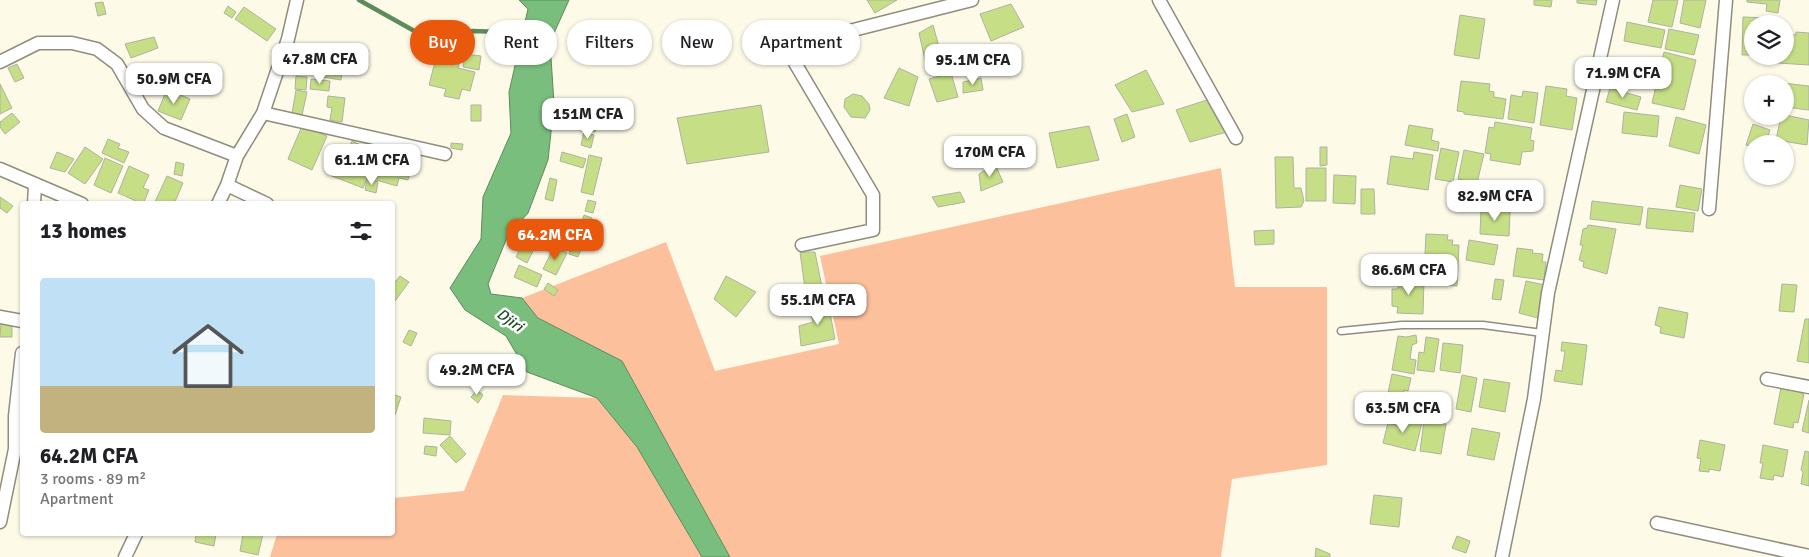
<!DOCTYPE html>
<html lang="en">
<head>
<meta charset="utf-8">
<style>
  :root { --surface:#fff; --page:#f6f6f6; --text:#202124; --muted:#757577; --line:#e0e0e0; --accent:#ea580c }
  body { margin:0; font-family:Signika,sans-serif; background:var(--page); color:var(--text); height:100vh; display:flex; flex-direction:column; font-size:19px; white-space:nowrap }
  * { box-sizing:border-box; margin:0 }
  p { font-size:16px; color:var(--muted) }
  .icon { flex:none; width:28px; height:28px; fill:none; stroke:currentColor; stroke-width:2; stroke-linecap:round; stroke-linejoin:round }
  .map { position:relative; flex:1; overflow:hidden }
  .panel { position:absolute; left:20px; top:201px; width:375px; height:335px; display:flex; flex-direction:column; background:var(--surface); border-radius:5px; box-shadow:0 1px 4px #0004 }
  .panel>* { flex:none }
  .banner { position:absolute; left:410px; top:20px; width:475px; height:45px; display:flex; gap:10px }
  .buttons { position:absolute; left:1744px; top:15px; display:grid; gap:10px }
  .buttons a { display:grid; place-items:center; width:50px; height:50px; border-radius:50%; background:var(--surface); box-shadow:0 1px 4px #0004; font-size:25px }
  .price { position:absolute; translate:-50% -42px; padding:0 11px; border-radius:10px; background:#fff; color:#222; font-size:16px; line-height:32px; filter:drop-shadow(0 1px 2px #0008) }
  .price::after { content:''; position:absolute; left:50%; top:30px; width:15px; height:11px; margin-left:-8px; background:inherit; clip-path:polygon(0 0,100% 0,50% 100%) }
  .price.current { background:var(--accent); color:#fff }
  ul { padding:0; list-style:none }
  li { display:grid; align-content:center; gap:10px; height:265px; padding:0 20px }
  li+li { border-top:1px solid var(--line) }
  li span { display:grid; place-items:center; height:155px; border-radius:5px; color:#555 }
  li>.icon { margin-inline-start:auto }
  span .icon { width:90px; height:90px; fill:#fffc; stroke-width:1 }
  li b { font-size:21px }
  h2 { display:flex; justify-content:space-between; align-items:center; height:60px; padding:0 20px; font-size:21px }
  .pill { padding:0 18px; border-radius:22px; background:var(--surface); box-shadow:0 1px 4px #0004; font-size:18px; line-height:45px }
  .pill.current { background:var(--accent); color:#fff }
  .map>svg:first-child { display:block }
  .green { fill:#fcc09d }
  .water { fill:#7abe7d; stroke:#5c8b5c }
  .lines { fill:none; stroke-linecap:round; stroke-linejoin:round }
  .stream { stroke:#5c8b5c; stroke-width:4.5 }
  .building { fill:#c6df87; stroke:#adb2a2 }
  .service-casing { stroke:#908d7d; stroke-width:9 }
  .minor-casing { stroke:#908d7d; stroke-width:15 }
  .service { stroke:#fff; stroke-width:6 }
  .minor { stroke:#fff; stroke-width:12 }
  .labels { text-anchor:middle; stroke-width:5; stroke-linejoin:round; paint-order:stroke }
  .water-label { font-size:15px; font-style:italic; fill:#18481d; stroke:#fff }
</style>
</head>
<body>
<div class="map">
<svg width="1809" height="557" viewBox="0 0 1809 557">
  <rect width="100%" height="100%" fill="#fdfae8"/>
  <!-- green -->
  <path class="green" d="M1221 168 1235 287H1327V465L1232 479 1221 557H730L622 361 538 318 522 298 666 242 715 371 839 344 820 256Z
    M503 395 597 398 637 447 702 557H270L277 534H392L393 498 464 491Z"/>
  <!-- water -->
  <path class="water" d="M519 0H569L550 42 554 104 548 160 528 213 508 235 488 284 491 294 522 298 538 318 622 361 730 557H702L637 447 597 398 527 372 506 336 465 310 450 288 481 239 483 197 511 133 509 92 528 9Z"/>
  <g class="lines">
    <!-- stream -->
    <path class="stream" d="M359 0 434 42 473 31 528 33"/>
  </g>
  <!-- building -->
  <path class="building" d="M867 0H897L875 13Z
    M1534 0H1552L1551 7 1534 5Z
    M1577 0H1597L1596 5 1577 3Z
    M1653 0H1678L1672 27 1648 22Z
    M1684 0H1706L1700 28 1680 23Z
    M1747 0H1780L1778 13 1766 11 1767 4 1747 2Z
    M103 2 106 14 98 16 95 3Z
    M1011 4 1024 27 991 41 980 14Z
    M228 6 236 12 232 18 224 13Z
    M244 7 276 29 267 41 235 19Z
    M1460 15 1485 19 1479 59 1454 55Z
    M1743 17 1770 18 1769 24H1752V55H1742Z
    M1627 22 1665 30 1661 48 1624 41Z
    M933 25 944 65 927 69 919 33Z
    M1669 29 1699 35 1694 55 1665 49Z
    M1796 32 1809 33V65L1778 63 1779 56H1785V34L1796 35Z
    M154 37 158 48 131 58 125 44Z
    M1664 52 1696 60 1684 110 1652 103Z
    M465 54 481 56 479 70 463 67Z
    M320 56 344 61 341 80 316 76Z
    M436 58 459 64 458 68 475 72 470 91 462 89 459 99 444 96 446 89 429 85Z
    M17 64 24 78 15 82 8 68Z
    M899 68 918 77 909 106 884 98Z
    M1146 70 1164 104 1132 112 1115 85Z
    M951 73 958 97 937 102 929 79Z
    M296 76 307 77 306 90 295 89Z
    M981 78 983 90 963 93V82Z
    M311 79 330 81 329 91 310 89Z
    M1461 81 1490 84 1489 91 1494 92V97L1506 99 1503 119 1464 114V112L1457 111Z
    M1783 83 1809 86V110L1785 107V84Z
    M0 84 12 108 0 114Z
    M1546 86 1567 89 1566 96 1577 98 1572 130 1540 125Z
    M1610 88 1641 97 1637 110 1606 102Z
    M167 89 190 99 181 120 158 111Z
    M296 90 307 92 302 115 292 113Z
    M1523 91 1538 93 1534 123 1508 119 1511 95 1522 97Z
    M853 94 862 96 869 104 870 110 865 118 851 117 844 107 845 99Z
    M328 96 345 98 342 122 330 120 332 108 327 107Z
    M1213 98 1227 132 1190 142 1176 110Z
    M591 102 602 104 599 117 588 115Z
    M471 105H481V121H471Z
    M761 105 769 152 687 164 677 118Z
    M1624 112 1659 116 1657 137 1622 133Z
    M12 113 20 122 5 134 0 127V122Z
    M1127 114 1135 137 1122 142 1114 119Z
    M1785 115 1809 120 1807 145 1776 140 1781 116Z
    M1676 117 1706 125 1699 154 1669 146Z
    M587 118 598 120 595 132 584 129Z
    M1495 122 1532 128 1530 140 1534 141 1533 151 1522 152 1520 165 1490 160 1491 154 1485 153 1489 127 1494 128Z
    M1753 124 1770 130 1765 144H1752V147L1746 145Z
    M1409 125 1433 129 1431 140 1439 142 1438 151 1405 145Z
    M302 126 327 136 312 170 288 159Z
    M1089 126 1099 160 1057 168 1049 133Z
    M584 132 594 135 591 148 581 145Z
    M108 139 120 144 118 148 129 152 124 163 102 153Z
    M352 141 361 145 359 149 364 152 359 164 371 169 363 188 332 176 343 149 348 151Z
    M989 141 995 164 984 167 978 145Z
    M451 143 463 144 462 150 451 148Z
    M378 146 406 154 404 164 412 166 408 180 399 178 397 186 369 178Z
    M85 147 103 159 85 184 68 173Z
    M1320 147H1327V165L1320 166Z
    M1441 148 1459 152 1453 182 1435 179Z
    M1464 150 1484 154 1477 183 1458 179Z
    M57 152 74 159 65 172 50 168Z
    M562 152 586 159 583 168 560 161Z
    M1414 152 1433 155 1428 190 1387 184 1391 156 1413 159Z
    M589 155 602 158 593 195 581 192Z
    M1275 157H1293L1294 188H1301L1304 201 1301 207 1276 208Z
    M105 158 123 166 111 193 94 185Z
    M176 162 184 164 182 176 174 174Z
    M995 164 1003 182 981 191 979 174Z
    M129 166 149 175 143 188 149 190 143 204 118 193Z
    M1306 168H1326V201H1306Z
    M1334 175 1356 176 1355 204 1333 203Z
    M167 176 183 183 174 204H154Z
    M550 178 557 180 553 201 545 199Z
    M367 179 378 182 376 193 365 190Z
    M1680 185 1702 189 1698 211 1676 207Z
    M1361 189H1374L1375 214H1361Z
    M960 192 965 202 938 207 932 197Z
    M0 197 13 206 7 213 0 208Z
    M588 200 596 202 593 213 585 211Z
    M1592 201 1643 207 1640 225 1590 219Z
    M1648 208 1695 213 1693 232 1646 228Z
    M1481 209 1510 211 1509 236 1480 234Z
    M584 215 592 218 588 230 580 227Z
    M1588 225 1616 229 1607 274 1583 267 1584 262 1579 260 1583 245H1580L1583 229 1587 228Z
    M578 230 587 234 578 257 569 254Z
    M1274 230V244L1255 245 1254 231Z
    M1426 234 1448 235 1447 240H1453L1452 245H1459L1457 286 1435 284V281L1427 280V275H1424Z
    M1469 240 1498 245 1494 265 1466 260Z
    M524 241 535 247 527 263 516 257Z
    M554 247 567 253 556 275 543 269Z
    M1517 248 1533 250 1532 253 1543 254 1542 262H1546L1544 280 1513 276Z
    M800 252H815L823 292 806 296Z
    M519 265 542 275 537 287 514 277Z
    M400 276 409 282 392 305V286Z
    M726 276 756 292 736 317 714 299Z
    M1398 278 1424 279 1423 314 1397 313 1398 307 1392 306V289H1398Z
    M1495 279 1504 280 1501 300 1492 299Z
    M1526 281 1545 285 1538 318 1519 313Z
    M548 283 558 290 554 296 544 289Z
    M1782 284 1797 285 1794 312 1779 311Z
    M828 303 835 339 801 346 799 326 813 322 809 306Z
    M1659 307 1688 313 1684 338 1660 333 1661 327 1655 325Z
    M1805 319H1809V363L1797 361Z
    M1 322 12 323V337H0Z
    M409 330 417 333 411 346 403 342Z
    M1416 335 1417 343 1412 345 1410 359 1416 360 1414 374 1392 370 1398 336 1406 337Z
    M1426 337 1439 339 1434 372 1417 370 1419 352 1424 353Z
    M1562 342 1587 345 1582 385 1554 381 1556 370 1562 371 1565 351H1561Z
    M1443 343 1463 345 1460 373 1440 370Z
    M467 357 470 372 456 375 454 360Z
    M1392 374 1411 378 1408 391 1404 390 1400 406 1386 403Z
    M1462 375 1477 378 1471 412 1456 409Z
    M1484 379 1510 383 1505 412 1479 407Z
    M1782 382 1801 386 1800 393 1804 394 1798 423 1794 422 1793 428 1774 424Z
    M477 390 483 395 478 403 471 397Z
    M392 394 401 397 395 415 392 414Z
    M1809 400V433L1802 431Z
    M1401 417 1422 423 1415 451 1383 443 1388 423 1399 426Z
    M424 418 451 421 450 435 423 433Z
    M1424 421 1446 424 1441 454 1420 451Z
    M1472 428 1500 433 1494 460 1467 455Z
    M450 436 466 454 456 463 440 445Z
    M1700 440 1725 445 1720 471 1709 469V472L1699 471 1701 459 1697 458Z
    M1763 445 1788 450 1783 477 1774 475 1773 480 1760 478 1763 463H1760Z
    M425 446 437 447 436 456 424 454Z
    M1805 451 1809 452V486L1801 484 1803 472 1801 470Z
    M1374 495 1402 498 1399 527 1370 524Z
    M196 534H216L214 546 195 542Z
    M243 534H263L258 555 240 551Z
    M1457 536 1470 541 1466 553 1452 548Z
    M1316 548 1330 554V557H1315Z"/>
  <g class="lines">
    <defs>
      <path id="service" d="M1341 331 1402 325H1483L1542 333"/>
      <path id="minor" d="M1159 0 1236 138
        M0 62 38 43H72L97 49 117 64 143 109 164 128 237 156
        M263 113 445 154
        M0 169 82 204
        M227 185 267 204
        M34 204 35 185
        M218 204 227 185 237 156 263 113 288 39 297 0
        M1709 209 1726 0
        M802 245 873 230V195L795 63 798 44 972 0
        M0 317 22 321
        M1767 379 1809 387
        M0 522 15 449V416L22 353
        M1657 523 1809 556
        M125 557 136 534
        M1502 557 1534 399 1548 293 1613 0"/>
    </defs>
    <!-- service casing -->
    <use href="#service" class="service-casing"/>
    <!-- minor casing -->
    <use href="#minor" class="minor-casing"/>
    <!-- service -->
    <use href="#service" class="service"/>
    <!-- minor -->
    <use href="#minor" class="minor"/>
  </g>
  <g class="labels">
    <!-- water labels -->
    <g class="water-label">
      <text transform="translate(510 320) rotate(35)" y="5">Djiri</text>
    </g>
  </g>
</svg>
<div class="buttons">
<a><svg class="icon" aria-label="layers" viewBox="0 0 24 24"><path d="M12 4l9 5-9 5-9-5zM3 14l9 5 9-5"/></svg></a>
<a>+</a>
<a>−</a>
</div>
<b class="price" style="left:320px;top:85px">47.8M CFA</b>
<b class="price" style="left:973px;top:86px">95.1M CFA</b>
<b class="price" style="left:1623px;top:99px">71.9M CFA</b>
<b class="price" style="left:174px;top:105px">50.9M CFA</b>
<b class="price" style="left:588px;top:140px">151M CFA</b>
<b class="price" style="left:990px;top:178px">170M CFA</b>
<b class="price" style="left:372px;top:186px">61.1M CFA</b>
<b class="price" style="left:1495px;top:222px">82.9M CFA</b>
<b class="price current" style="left:555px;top:261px">64.2M CFA</b>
<b class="price" style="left:1409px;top:296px">86.6M CFA</b>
<b class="price" style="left:818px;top:326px">55.1M CFA</b>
<b class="price" style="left:477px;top:396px">49.2M CFA</b>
<b class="price" style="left:1403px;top:434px">63.5M CFA</b>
<div class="banner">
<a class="pill current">Buy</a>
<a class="pill">Rent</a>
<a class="pill">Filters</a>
<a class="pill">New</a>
<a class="pill">Apartment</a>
</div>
<section class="panel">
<h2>13 homes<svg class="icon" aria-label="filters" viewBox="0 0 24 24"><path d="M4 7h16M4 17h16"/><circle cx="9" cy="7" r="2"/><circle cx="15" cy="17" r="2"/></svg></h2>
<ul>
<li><span style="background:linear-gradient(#bfe0f5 70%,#c2b280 0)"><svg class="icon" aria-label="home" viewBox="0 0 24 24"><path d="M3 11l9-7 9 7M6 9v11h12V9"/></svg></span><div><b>64.2M CFA</b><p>3 rooms · 89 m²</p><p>Apartment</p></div></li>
</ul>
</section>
</div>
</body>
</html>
